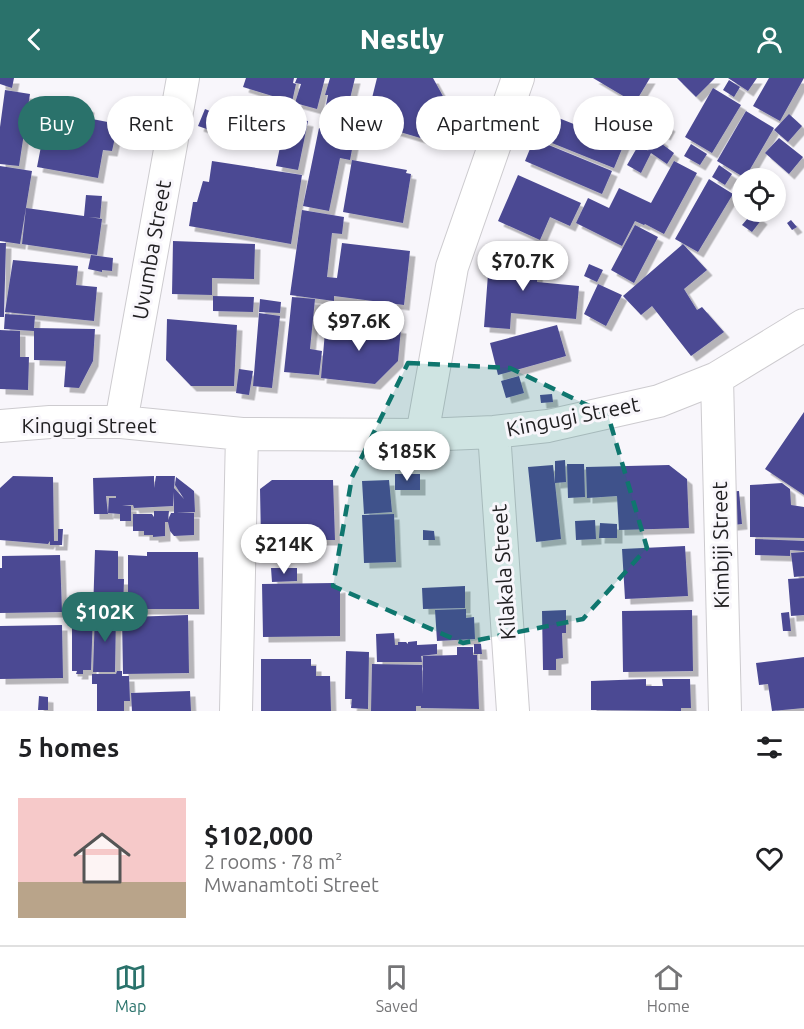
<!DOCTYPE html>
<html lang="en">
<head>
<meta charset="utf-8">
<style>
  :root { --surface:#fff; --page:#f2f2f2; --text:#202124; --muted:#757577; --line:#e0e0e0; --accent:#2a726b }
  body { margin:0; font-family:Ubuntu,sans-serif; background:var(--page); color:var(--text); height:100vh; display:flex; flex-direction:column; font-size:22px; white-space:nowrap }
  * { box-sizing:border-box; margin:0 }
  p { font-size:20px; color:var(--muted) }
  .icon { flex:none; width:33px; height:33px; fill:none; stroke:currentColor; stroke-width:2; stroke-linecap:round; stroke-linejoin:round }
  .map { position:relative; height:633px; overflow:hidden }
  .side { display:flex; flex-direction:column; background:var(--surface); flex:1 }
  .side>* { flex:none }
  .hud { position:absolute; left:18px; top:18px; width:768px; height:54px; display:flex; gap:12px }
  .controls { position:absolute; left:732px; top:90px; display:grid; gap:12px }
  .controls a { display:grid; place-items:center; width:54px; height:54px; border-radius:50%; background:var(--surface); box-shadow:0 3px 9px #0003; font-size:30px }
  .price { position:absolute; translate:-50% -51px; padding:0 14px; border-radius:21px; background:#fff; color:#222; font-size:20px; line-height:39px; filter:drop-shadow(0 2px 3px #0008) }
  .price::after { content:''; position:absolute; left:50%; top:36px; width:18px; height:14px; margin-left:-9px; background:inherit; clip-path:polygon(0 0,100% 0,50% 100%) }
  .price.current { background:var(--accent); color:#fff }
  ul { padding:0; list-style:none }
  li { display:flex; align-items:center; gap:18px; height:150px; padding:0 18px }
  li span { display:grid; place-items:center; flex:none; width:168px; height:120px; border-radius:0px; color:#555 }
  li>.icon { margin-inline-start:auto }
  span .icon { width:72px; height:72px; fill:#fffc; stroke-width:1 }
  li b { font-size:26px }
  h2 { display:flex; justify-content:space-between; align-items:center; height:72px; padding:0 18px; font-size:26px }
  .pill { padding:0 21px; border-radius:27px; background:var(--surface); box-shadow:0 3px 9px #0003; font-size:21px; line-height:54px }
  .pill.current { background:var(--accent); color:#fff }
  header { display:flex; justify-content:space-between; align-items:center; height:78px; padding:0 18px; background:var(--accent); color:#fff; font-size:27px; font-weight:800 }
  .tabs { display:flex; justify-content:space-around; align-items:center; height:84px; border-top:2px solid var(--line); background:var(--surface); font-size:16px; color:var(--muted) }
  .tabs a { display:grid; justify-items:center; gap:3px }
  .tabs .current { color:var(--accent) }
  .map>svg:first-child { display:block }
  .building { fill:#4c4a93; filter:url(#shadow) }
  .lines { fill:none; stroke-linecap:round; stroke-linejoin:round }
  .minor-casing { stroke:#cdcbcf; stroke-width:34 }
  .minor { stroke:#fff; stroke-width:32 }
  .marked { fill:#0f766e; fill-opacity:0.2; stroke:#0f766e; stroke-width:4.5; stroke-dasharray:12 8; stroke-linejoin:round }
  .labels { text-anchor:middle; stroke-width:6; stroke-linejoin:round; paint-order:stroke }
  .street-label { font-size:21px; fill:#212022; stroke:#f8f6fb }
</style>
</head>
<body>
<header><svg class="icon" aria-label="back" viewBox="0 0 24 24"><path d="M15 5l-7 7 7 7"/></svg>Nestly<svg class="icon" aria-label="person" viewBox="0 0 24 24"><circle cx="12" cy="8" r="4"/><path d="M4 21q1-7 8-7t8 7"/></svg></header>
<div class="map">
<svg width="804" height="633" viewBox="0 0 804 633">
  <defs>
    <filter id="shadow"><feDropShadow dx="5.5" dy="5.5" stdDeviation="0" flood-color="#0004"/></filter>
  </defs>
  <rect width="100%" height="100%" fill="#f8f6fb"/>
  <!-- building -->
  <path class="building" d="M0 0H14L12 10 0 6Z
    M246 0H294L293 5 296 6 292 24 243 9Z
    M297 0H325L317 31 295 25 301 6 295 5Z
    M330 0H355L346 37 325 32 328 17H325Z
    M377 0H433L444 20 434 64 366 44Z
    M593 0H650L635 25Z
    M677 0H715L696 19Z
    M728 0H757L748 13Z
    M769 0H804L780 43 753 28Z
    M729 2 740 9 734 19 723 12Z
    M713 10 741 27 712 75 685 59Z
    M5 12 30 16 19 88 0 86V49Z
    M50 22 89 29 87 40 118 46 112 73 103 72 98 100 37 89Z
    M651 28 663 36 655 48 643 40Z
    M205 31 224 39 218 55 198 48Z
    M288 31 298 33 296 41 308 43 298 92 276 88Z
    M746 33 774 50 745 100 717 83Z
    M789 36 802 48 788 64 774 52Z
    M551 37 624 66 614 90 542 61Z
    M660 42 670 48 665 57 655 51Z
    M351 45 363 47 360 62 354 61 350 82 340 80 329 133 303 128 319 50 348 57Z
    M647 52 663 63 662 66 674 75 667 86 651 75 641 95 627 87 638 68 649 73 638 66Z
    M779 60 803 79 789 96 765 75Z
    M534 61 612 93 602 116 525 83Z
    M691 66 707 76 700 87 684 78Z
    M352 82 407 92 406 95 411 96 403 145 343 134Z
    M212 83 302 97 291 166 189 148 193 124H197L203 103 209 104Z
    M674 83 697 95 664 156 645 146 644 147 635 143 622 168 576 145 588 120 609 130 619 110 651 125Z
    M719 87 732 96 725 107 712 99Z
    M0 88 32 93 20 166 0 163Z
    M518 97 581 125 570 148 550 139 540 162 498 143Z
    M709 101 733 116 698 174 675 161Z
    M86 117 102 118 100 140 89 139 102 141 97 177 22 166 26 130 84 138Z
    M302 132 344 139 342 156 332 155 327 199 337 200 342 165 410 173 404 227 334 218V223L290 217Z
    M753 134 762 141 752 154 742 147Z
    M791 142 797 149 792 152 787 145Z
    M635 147 658 159 634 205 611 192Z
    M173 163 255 166 254 201 212 200V217L172 216Z
    M0 165H6L4 239H0Z
    M683 166 707 192 684 211 697 232 702 229 724 254 691 278 652 228 641 237 623 218Z
    M490 170 519 172 516 202 519 203 520 184 538 186 537 204 579 208 576 241 511 235 510 251 484 249Z
    M91 177 113 180 112 193 102 192V194L88 191Z
    M13 182 78 188 76 207 97 209 94 243 5 234Z
    M589 186 603 192 597 204 584 198Z
    M598 206 622 217 606 248 584 236Z
    M213 218 254 219 253 234 213 233Z
    M292 219 315 221 310 271 322 273 319 297 284 294Z
    M260 221 281 224 280 235 259 234Z
    M259 235 280 238 272 310 253 308Z
    M5 236 35 238 34 250 95 251 93 283 79 310 64 309 66 283 34 282V253L4 251Z
    M167 241 237 247 234 308H191L166 282Z
    M326 242 401 250 398 283 375 306 321 300Z
    M557 247 566 278 498 297 490 265Z
    M0 252 20 253V279H29L28 312 0 311Z
    M239 291 253 293 249 317 236 315Z
    M519 298 524 315 506 320 501 303Z
    M552 316 553 324 541 325 540 317Z
    M804 334V417L765 391Z
    M565 382 566 404 555 405V383Z
    M567 386H584L585 419 568 420Z
    M553 387 561 461 536 464 528 389Z
    M669 387 687 401 689 450 619 452 617 418 587 420 586 389Z
    M395 396H420V412H395Z
    M13 398 53 399 54 463H58V451H63L62 467H50V463L48 466 0 462V410Z
    M154 398V410L156 398H175L174 410 184 421 175 407 176 399 194 413 195 434 177 435H194V457L174 458 170 453 168 444H165V458L153 459V457H144V453H133V436H152L154 439V433H169L168 442 171 435H174V414L173 428 134 430 133 427H122L131 428V443H120V436L108 435 109 420H116V418H106L108 436H94L93 400Z
    M272 402H333L335 462H261L260 411Z
    M389 402 392 434 364 436 362 403Z
    M782 405 790 411 791 427 804 429V460L750 459V407Z
    M739 413 742 446 724 448 721 414Z
    M394 436 396 484 364 485 362 437Z
    M595 442 596 461 576 462 575 443Z
    M600 445 617 446V460H599Z
    M423 452 434 453 435 462H423Z
    M755 461 804 463V473L790 472V478L755 477Z
    M685 468 688 518 625 521 622 471Z
    M95 472 118 473V501H124L123 534H93Z
    M147 474H198L199 531H128V477L147 478Z
    M804 474V498L794 499 791 475Z
    M60 477 62 534 0 535V490H2V478Z
    M271 490H297V503L272 504Z
    M804 500V537L791 538 788 501Z
    M334 505V510L340 509V558L263 559 262 506Z
    M465 508V530L423 531 422 510Z
    M466 531V540L474 539 475 561 437 563 435 532Z
    M566 532V555H562L563 580 556 581V592H543L542 533Z
    M692 532 693 593 623 594 622 533Z
    M789 534 791 553H783L781 535Z
    M95 535H116L115 594H93Z
    M72 536 93 537 91 592H83V596H76L77 593H72Z
    M188 537 189 595 123 596 122 541H129V539Z
    M62 547 63 600 0 601V548Z
    M394 555 395 567H398V564H406L408 566V564L417 563V567L437 566V576L421 578 422 584H377L376 556Z
    M474 566H481L482 576H474Z
    M457 569H473V577H477L479 631 421 630V628H416V633H371L372 586 422 587V616L423 578 457 577Z
    M346 573 369 574 368 631 351 630 352 621H345Z
    M804 579V630L772 633 768 606 759 607 756 585Z
    M261 581H311V588H316V598H330L331 633H261Z
    M117 593H122V598H129L130 623H124V633H97V606H92V596H116Z
    M646 601V608H663L662 601H690L691 630H681V633L591 632V603Z
    M190 613 191 633H132L131 615Z
    M39 618 48 619V632H38Z"/>
  <g class="lines">
    <defs>
      <path id="minor" d="M717 300 725 633
        M121 344 183 0
        M0 348 50 344H121L242 356 422 357 494 354 548 348 659 323 717 300 804 247
        M494 354 513 633
        M422 357 452 189 518 0
        M236 633 242 356"/>
    </defs>
    <!-- minor casing -->
    <use href="#minor" class="minor-casing"/>
    <!-- minor -->
    <use href="#minor" class="minor"/>
  </g>
  <!-- marked area -->
  <path class="marked" d="M408 285 510 290 608 337 647 470 583 541 463 565 333 508 352 399Z"/>
  <g class="labels">
    <!-- street labels -->
    <g class="street-label">
      <text transform="translate(152 172) rotate(-80)" y="7">Uvumba Street</text>
      <text transform="translate(573 339) rotate(-11)" y="7">Kingugi Street</text>
      <text x="89" y="355">Kingugi Street</text>
      <text transform="translate(721 467) rotate(-91)" y="7">Kimbiji Street</text>
      <text transform="translate(504 494) rotate(-94)" y="7">Kilakala Street</text>
    </g>
  </g>
</svg>
<div class="controls">
<a><svg class="icon" aria-label="locate" viewBox="0 0 24 24"><circle cx="12" cy="12" r="6"/><path d="M12 2v4M12 18v4M2 12h4M18 12h4"/></svg></a>
</div>
<b class="price" style="left:523px;top:214px">$70.7K</b>
<b class="price" style="left:359px;top:274px">$97.6K</b>
<b class="price" style="left:407px;top:404px">$185K</b>
<b class="price" style="left:284px;top:497px">$214K</b>
<b class="price current" style="left:105px;top:565px">$102K</b>
<div class="hud">
<a class="pill current">Buy</a>
<a class="pill">Rent</a>
<a class="pill">Filters</a>
<a class="pill">New</a>
<a class="pill">Apartment</a>
<a class="pill">House</a>
</div>
</div>
<section class="side">
<h2>5 homes<svg class="icon" aria-label="filters" viewBox="0 0 24 24"><path d="M4 7h16M4 17h16"/><circle cx="9" cy="7" r="2"/><circle cx="15" cy="17" r="2"/></svg></h2>
<ul>
<li><span style="background:linear-gradient(#f6c9c9 70%,#b9a48a 0)"><svg class="icon" aria-label="home" viewBox="0 0 24 24"><path d="M3 11l9-7 9 7M6 9v11h12V9"/></svg></span><div><b>$102,000</b><p>2 rooms · 78 m²</p><p>Mwanamtoti Street</p></div><svg class="icon" aria-label="heart" viewBox="0 0 24 24"><path d="M12 20l-8-8c-3-5 5-10 8-4 3-6 11-1 8 4z"/></svg></li>
</ul>
</section>
<nav class="tabs">
<a class="current"><svg class="icon" aria-label="map" viewBox="0 0 24 24"><path d="M3 6l6-2 6 2 6-2v14l-6 2-6-2-6 2zM9 4v14M15 6v14"/></svg>Map</a>
<a><svg class="icon" aria-label="saved" viewBox="0 0 24 24"><path d="M7 4h10v16l-5-4-5 4z"/></svg>Saved</a>
<a><svg class="icon" aria-label="home" viewBox="0 0 24 24"><path d="M3 11l9-7 9 7M6 9v11h12V9"/></svg>Home</a>
</nav>
</body>
</html>
